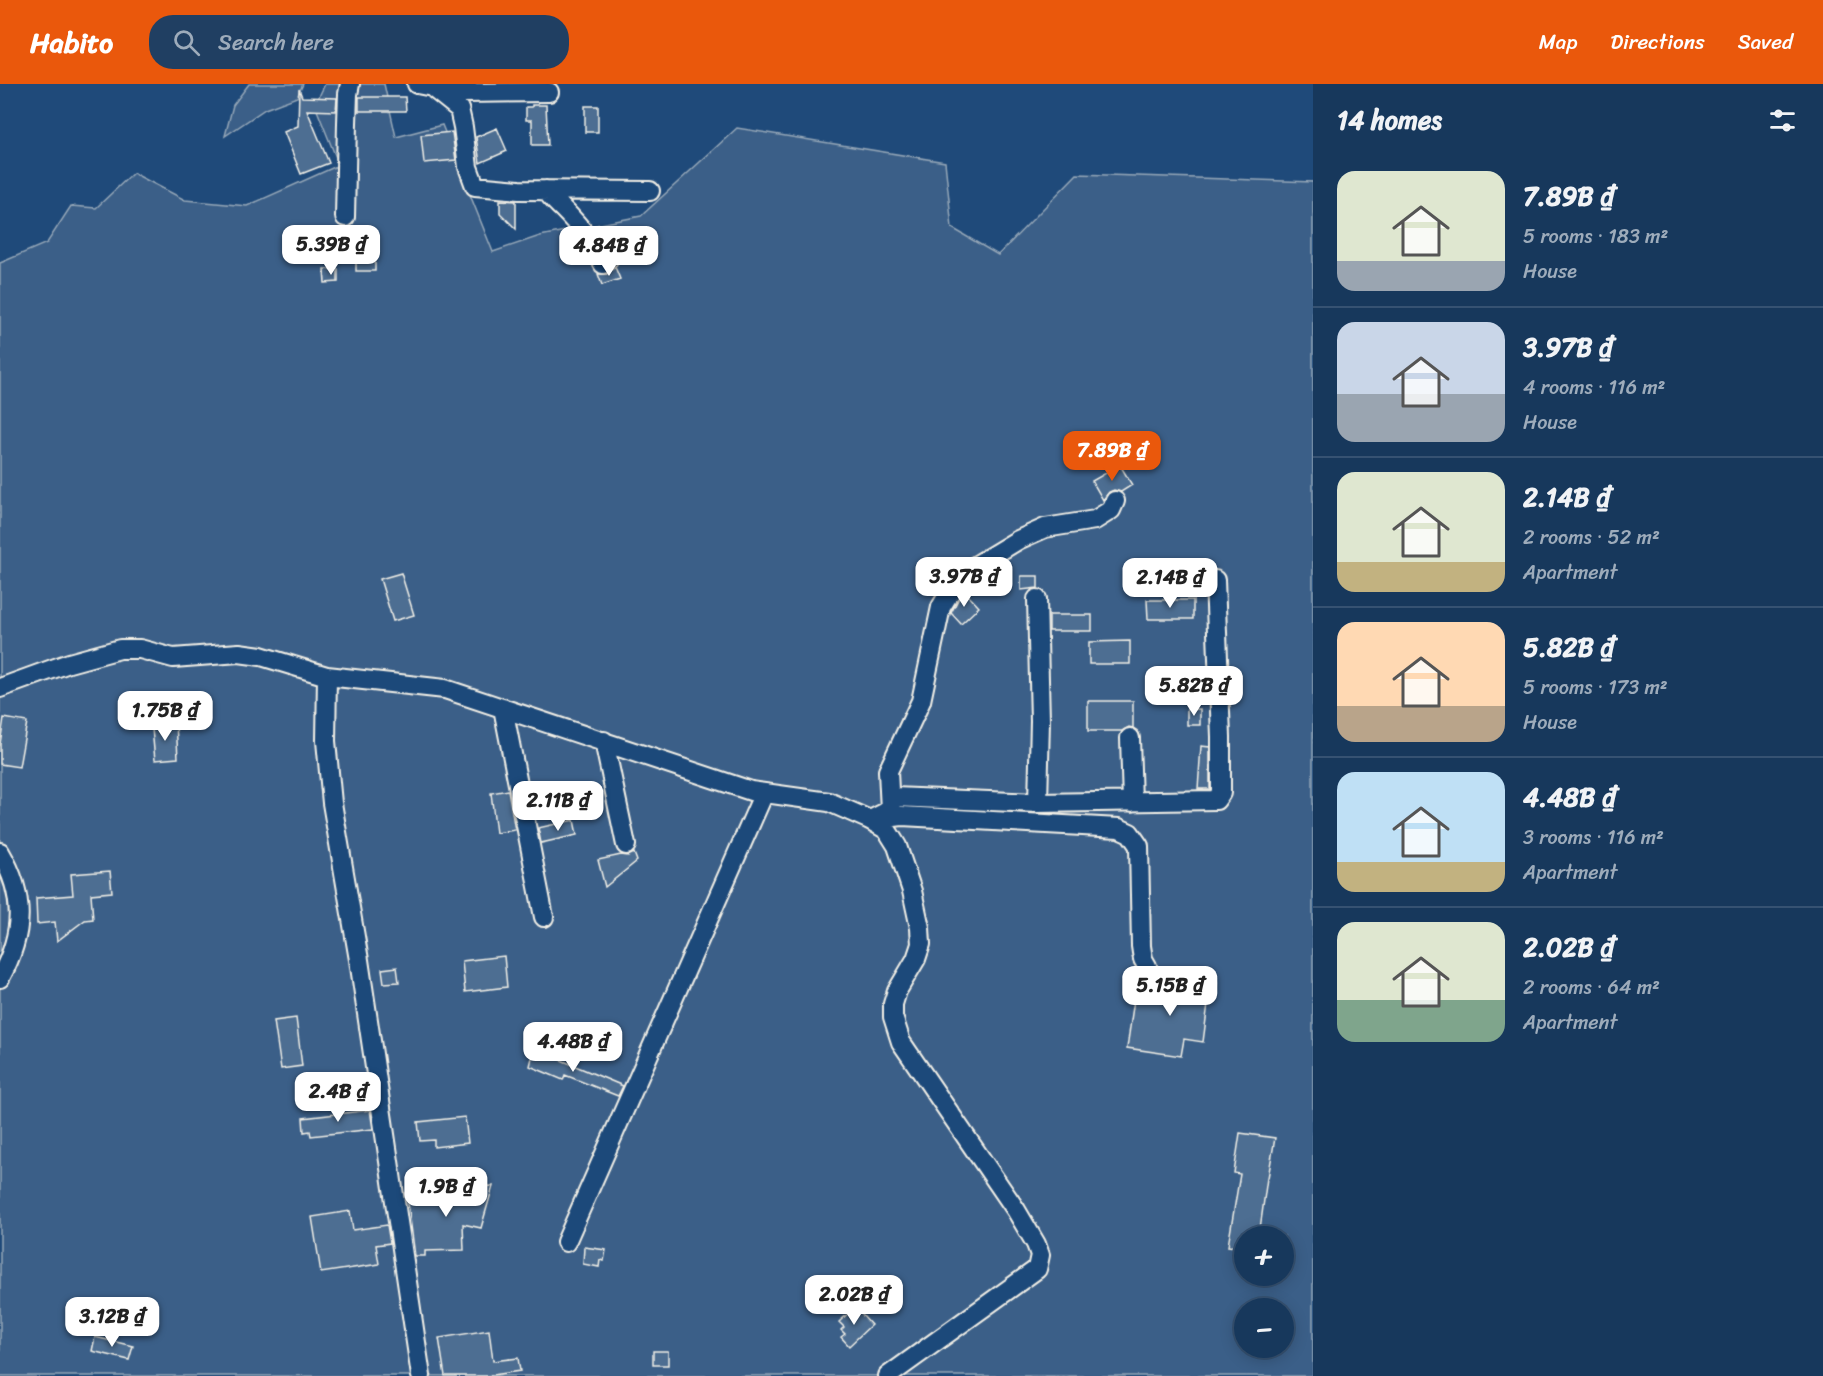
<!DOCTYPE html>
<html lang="en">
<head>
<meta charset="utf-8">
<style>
  :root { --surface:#17385c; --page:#203f62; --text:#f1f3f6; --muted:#9eacbb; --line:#365272; --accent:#ea580c }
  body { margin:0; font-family:Sriracha,sans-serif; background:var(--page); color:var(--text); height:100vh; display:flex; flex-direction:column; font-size:22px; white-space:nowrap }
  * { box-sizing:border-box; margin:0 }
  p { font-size:20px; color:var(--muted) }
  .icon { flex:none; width:33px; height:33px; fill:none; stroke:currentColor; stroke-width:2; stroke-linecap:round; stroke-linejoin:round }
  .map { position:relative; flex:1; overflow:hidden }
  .panel { display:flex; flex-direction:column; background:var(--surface); width:510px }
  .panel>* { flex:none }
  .fabs { position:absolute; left:1234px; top:1142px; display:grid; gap:12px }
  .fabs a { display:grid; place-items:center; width:60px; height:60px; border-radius:50%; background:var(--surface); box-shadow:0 3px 15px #0003,0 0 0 2px var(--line); font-size:30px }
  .price { position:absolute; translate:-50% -51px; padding:0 14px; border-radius:12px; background:#fff; color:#222; font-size:20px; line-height:39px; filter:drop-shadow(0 2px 3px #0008) }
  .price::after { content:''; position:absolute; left:50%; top:36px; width:18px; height:14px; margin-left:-9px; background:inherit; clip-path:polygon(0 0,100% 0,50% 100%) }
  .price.on { background:var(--accent); color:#fff }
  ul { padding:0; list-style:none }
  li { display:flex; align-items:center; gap:18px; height:150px; padding:0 24px }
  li+li { border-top:2px solid var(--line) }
  li span { display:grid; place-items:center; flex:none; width:168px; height:120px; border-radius:18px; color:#555 }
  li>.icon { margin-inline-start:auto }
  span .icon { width:72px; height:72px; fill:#fffc; stroke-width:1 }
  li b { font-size:26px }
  h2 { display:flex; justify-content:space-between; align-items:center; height:72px; padding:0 24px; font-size:26px }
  header { display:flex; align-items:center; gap:36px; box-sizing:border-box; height:84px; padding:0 30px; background:var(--accent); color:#fff }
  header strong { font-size:28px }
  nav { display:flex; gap:33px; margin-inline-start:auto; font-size:21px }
  .search { width:420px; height:54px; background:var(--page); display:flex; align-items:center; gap:15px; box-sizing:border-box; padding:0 21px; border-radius:24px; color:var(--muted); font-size:22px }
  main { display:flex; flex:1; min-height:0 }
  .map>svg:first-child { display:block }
  .green { fill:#3a5f88; stroke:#97a8b8; stroke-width:1.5; fill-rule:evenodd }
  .building { fill:#4d6e92; stroke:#f4f1e8; stroke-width:1.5 }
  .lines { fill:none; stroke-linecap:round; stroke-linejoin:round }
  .street-casing { stroke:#f4f1e8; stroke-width:22 }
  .street { stroke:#1f4a7a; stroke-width:18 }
</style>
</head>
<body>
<header>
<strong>Habito</strong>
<div class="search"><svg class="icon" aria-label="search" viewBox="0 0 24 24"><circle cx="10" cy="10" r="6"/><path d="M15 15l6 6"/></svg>Search here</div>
<nav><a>Map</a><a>Directions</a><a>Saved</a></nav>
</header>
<main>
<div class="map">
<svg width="1313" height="1292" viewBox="0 0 1313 1292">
  <rect width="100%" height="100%" fill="#1f4a7a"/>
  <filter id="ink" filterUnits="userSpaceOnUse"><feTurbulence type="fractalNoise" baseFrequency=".0167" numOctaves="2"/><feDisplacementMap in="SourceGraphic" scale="12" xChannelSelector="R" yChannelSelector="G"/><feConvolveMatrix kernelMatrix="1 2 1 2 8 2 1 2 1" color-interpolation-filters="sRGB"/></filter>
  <g filter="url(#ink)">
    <!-- green -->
    <path class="green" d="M249 0H303L297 13 265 25 225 52 233 21Z
      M325 0H384L396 53 442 41 493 168 540 152 641 132 737 44 945 78 952 144 998 171 1077 90 1313 98V1292H0V179L47 159 71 122 96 124 133 89 185 116 247 122 339 81 315 21ZM1245 1152H1284V1191H1245ZM1245 1224H1284V1263H1245Z"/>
    <!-- building -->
    <path class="building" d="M299 5 302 13 337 14 336 27 307 26 329 79 301 90 284 48 298 42Z
      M359 13H405L406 27H359Z
      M532 21H546L548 61H532V36H526V23H532Z
      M585 22H598V48H585Z
      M497 44 507 67 480 79 476 53Z
      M452 48 456 76 424 79 421 51Z
      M500 116 516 117V145L500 129Z
      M356 162H375V187H356Z
      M615 183 620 195 602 201 598 190H607Z
      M324 185H338V198L325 199Z
      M1120 381 1132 401 1121 408 1114 406 1109 408 1103 416 1092 397Z
      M401 489 414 531 393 537 380 495Z
      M1021 492H1038V504L1021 506Z
      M966 509 979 523 961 540 951 529 959 514Z
      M1147 516H1193V535H1148Z
      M1049 531H1092V547H1049Z
      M1130 557V580H1089V558Z
      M1088 617H1133V644L1129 643 1122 647H1088Z
      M1187 625H1200V641H1187Z
      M4 634 27 638 19 683 0 680V660Z
      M176 639 178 674 155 676 152 645 159 644V640Z
      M1201 662 1210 663V705H1198Z
      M508 706 515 746 496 749 491 709Z
      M574 736 577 751 541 759 538 744Z
      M634 769 637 777 605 803 598 776 621 771 628 772Z
      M110 787 112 808 91 810 93 835 85 836 57 857 55 838 37 840 36 814 73 811 71 790Z
      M504 872 507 903 465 908 462 877Z
      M397 883 399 898 384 899 382 885Z
      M1183 893 1217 898 1215 913 1209 912 1203 958 1184 955 1181 972 1127 964 1136 902 1181 908Z
      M296 934 302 982 281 985 274 937Z
      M533 969 554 973 623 1002 618 1012 565 991 563 996 530 982Z
      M370 1026 373 1045 311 1052 310 1047 304 1048 303 1034Z
      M465 1033 468 1059 434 1063V1056L420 1057 418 1038Z
      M1240 1049 1275 1054 1268 1094H1267L1259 1152H1245V1164L1228 1162 1240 1090 1234 1089Z
      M493 1102 481 1144 463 1140 464 1166 425 1167V1172H415L407 1111 461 1108 460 1103Z
      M350 1127 353 1146 387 1141 390 1159 376 1161 379 1180 321 1189 312 1133Z
      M584 1163 606 1166 604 1177 600 1176 599 1183 583 1180Z
      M823 1204 834 1211 826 1224 815 1216Z
      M855 1223 871 1241 849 1262 841 1253 845 1250 841 1246 844 1243 839 1238Z
      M489 1246 493 1277 518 1274 520 1287 486 1292H445L439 1254Z
      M95 1253 133 1262 129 1276 92 1267Z
      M653 1267H668V1281H653Z"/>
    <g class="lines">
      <defs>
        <path id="street" d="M417 0 463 9 549 8
          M434 5 459 25 463 43 468 83 475 102 519 106 650 107
          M546 106C551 114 556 118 562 124 578 140 595 160 603 180
          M345 133 347 39 348 10 350 0
          M602 177 609 174 614 163
          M1115 417 1111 426 1095 436 1045 444 1018 456 975 482 952 505 941 523 921 617 888 687 890 726 870 736 902 732 1119 744 1130 749 1139 762 1141 862 1143 875 1147 882
          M1037 515 1040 637 1038 719
          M327 592 326 657 332 719 359 876 421 1292
          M0 604 69 579 120 565H140L173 574 239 569 261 572 327 592 445 605 751 707 829 718 870 736 887 746 897 762 912 807 920 844 921 860 916 875 897 907 893 920V933L901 958 1016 1126 1036 1160 1040 1171 1037 1185 888 1292
          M503 624 544 833
          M1130 654 1132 718
          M604 657 626 761
          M890 726 894 713 1038 719 1216 716 1221 709V653L1215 496
          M0 768C26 812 24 850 0 894
          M566 1158 764 709"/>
      </defs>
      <!-- street casing -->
      <use href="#street" class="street-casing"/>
      <!-- street -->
      <use href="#street" class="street"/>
    </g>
  </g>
</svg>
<div class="fabs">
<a>+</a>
<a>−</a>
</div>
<b class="price" style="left:331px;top:192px">5.39B ₫</b>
<b class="price" style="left:609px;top:193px">4.84B ₫</b>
<b class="price on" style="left:1112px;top:398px">7.89B ₫</b>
<b class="price" style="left:964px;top:524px">3.97B ₫</b>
<b class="price" style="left:1170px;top:525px">2.14B ₫</b>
<b class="price" style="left:1194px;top:633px">5.82B ₫</b>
<b class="price" style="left:165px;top:658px">1.75B ₫</b>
<b class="price" style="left:558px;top:748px">2.11B ₫</b>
<b class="price" style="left:1170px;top:933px">5.15B ₫</b>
<b class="price" style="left:573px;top:989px">4.48B ₫</b>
<b class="price" style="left:338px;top:1039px">2.4B ₫</b>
<b class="price" style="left:446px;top:1134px">1.9B ₫</b>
<b class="price" style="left:854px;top:1242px">2.02B ₫</b>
<b class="price" style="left:112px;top:1264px">3.12B ₫</b>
</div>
<section class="panel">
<h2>14 homes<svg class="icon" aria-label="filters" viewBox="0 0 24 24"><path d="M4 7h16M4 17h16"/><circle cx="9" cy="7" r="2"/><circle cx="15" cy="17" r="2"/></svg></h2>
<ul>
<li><span style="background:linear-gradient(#dfe7d0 75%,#9aa5b1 0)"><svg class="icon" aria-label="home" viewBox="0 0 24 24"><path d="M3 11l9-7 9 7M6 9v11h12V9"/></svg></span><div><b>7.89B ₫</b><p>5 rooms · 183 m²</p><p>House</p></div></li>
<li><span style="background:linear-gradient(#c9d6e8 60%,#9aa5b1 0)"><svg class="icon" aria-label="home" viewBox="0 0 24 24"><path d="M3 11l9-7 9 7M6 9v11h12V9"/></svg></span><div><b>3.97B ₫</b><p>4 rooms · 116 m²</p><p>House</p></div></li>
<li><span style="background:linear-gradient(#dfe7d0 75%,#c2b280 0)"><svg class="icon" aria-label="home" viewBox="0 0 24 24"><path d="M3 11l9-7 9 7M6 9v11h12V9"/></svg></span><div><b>2.14B ₫</b><p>2 rooms · 52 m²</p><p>Apartment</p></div></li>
<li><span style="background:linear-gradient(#ffd9b3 70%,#b9a48a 0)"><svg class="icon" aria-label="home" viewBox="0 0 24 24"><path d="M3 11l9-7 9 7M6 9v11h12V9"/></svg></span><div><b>5.82B ₫</b><p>5 rooms · 173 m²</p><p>House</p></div></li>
<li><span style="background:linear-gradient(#bfe0f5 75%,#c2b280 0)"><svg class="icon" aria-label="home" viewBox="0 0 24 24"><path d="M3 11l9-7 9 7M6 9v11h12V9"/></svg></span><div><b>4.48B ₫</b><p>3 rooms · 116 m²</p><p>Apartment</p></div></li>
<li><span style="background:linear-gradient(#dfe7d0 65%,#7fa58c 0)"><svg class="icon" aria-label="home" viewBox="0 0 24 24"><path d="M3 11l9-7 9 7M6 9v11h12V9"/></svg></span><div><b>2.02B ₫</b><p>2 rooms · 64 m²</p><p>Apartment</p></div></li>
</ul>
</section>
</main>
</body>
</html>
